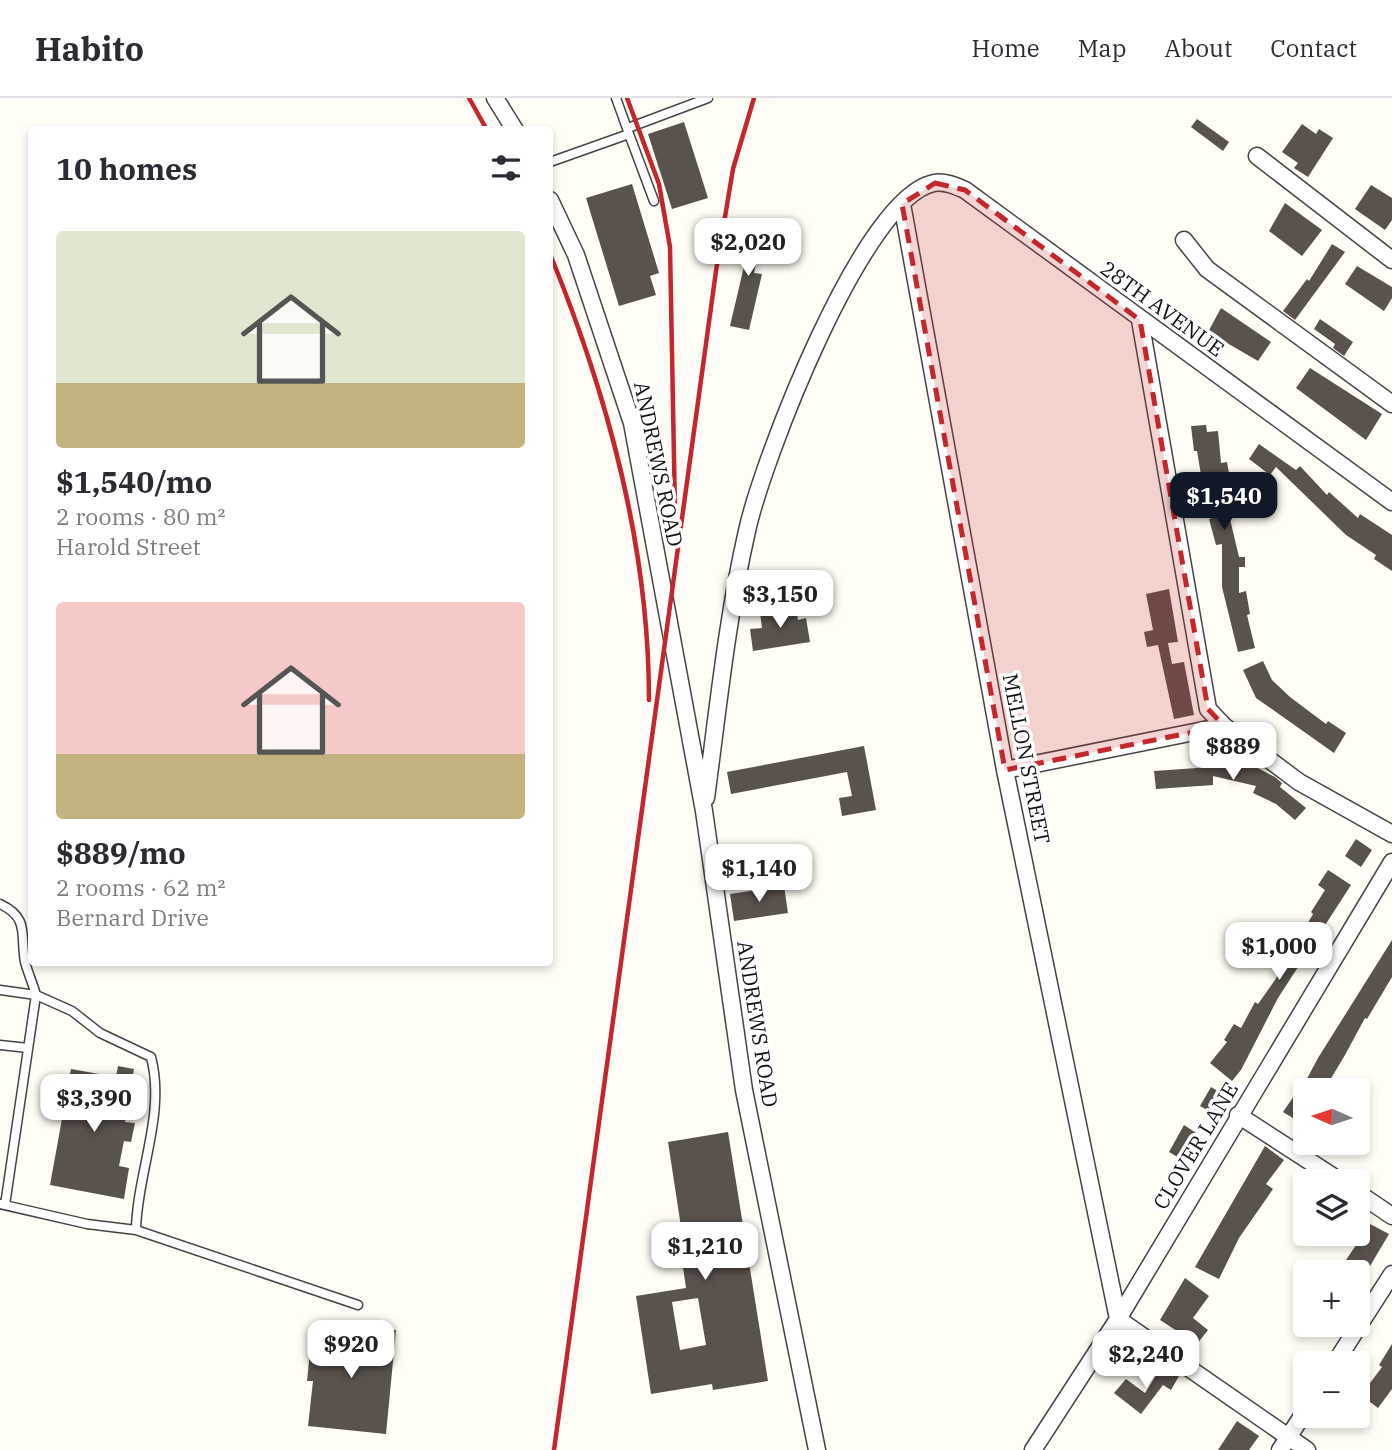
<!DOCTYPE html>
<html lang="en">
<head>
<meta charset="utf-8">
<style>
  :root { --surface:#fff; --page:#f2f2f3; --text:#2b2b33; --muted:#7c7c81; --line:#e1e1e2; --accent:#111827 }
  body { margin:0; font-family:"IBM Plex Serif",serif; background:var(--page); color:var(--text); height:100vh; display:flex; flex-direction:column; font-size:26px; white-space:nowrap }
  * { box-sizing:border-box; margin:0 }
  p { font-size:23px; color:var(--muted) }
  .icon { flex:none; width:38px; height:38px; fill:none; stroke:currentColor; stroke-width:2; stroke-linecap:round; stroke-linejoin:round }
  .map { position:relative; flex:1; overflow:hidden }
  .side { position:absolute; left:28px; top:28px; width:525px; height:840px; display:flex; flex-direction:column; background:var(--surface); border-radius:7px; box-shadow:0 4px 10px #0003 }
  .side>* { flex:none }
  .needle { width:46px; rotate:273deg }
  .buttons { position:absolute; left:1293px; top:980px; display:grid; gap:14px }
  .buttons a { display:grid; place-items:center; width:77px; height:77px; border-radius:7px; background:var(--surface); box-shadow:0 4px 10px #0003; font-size:35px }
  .price { position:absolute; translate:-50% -60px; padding:0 16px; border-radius:14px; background:#fff; color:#222; font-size:23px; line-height:46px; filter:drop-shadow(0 2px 4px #0008) }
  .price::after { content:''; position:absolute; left:50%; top:42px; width:21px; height:16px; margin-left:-10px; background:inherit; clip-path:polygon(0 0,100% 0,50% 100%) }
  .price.selected { background:var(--accent); color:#fff }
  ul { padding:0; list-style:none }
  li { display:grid; align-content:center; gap:14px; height:371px; padding:0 28px }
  li span { display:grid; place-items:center; height:217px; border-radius:7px; color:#555 }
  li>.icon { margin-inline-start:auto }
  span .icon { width:126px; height:126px; fill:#fffc; stroke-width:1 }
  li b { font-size:30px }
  h2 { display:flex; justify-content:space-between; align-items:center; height:84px; padding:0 28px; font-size:30px }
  header { display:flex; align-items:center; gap:42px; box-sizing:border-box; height:98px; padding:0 35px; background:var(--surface); border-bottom:2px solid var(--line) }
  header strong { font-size:33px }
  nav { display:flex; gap:38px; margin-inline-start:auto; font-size:24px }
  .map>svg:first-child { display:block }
  .building { fill:#5a524d; fill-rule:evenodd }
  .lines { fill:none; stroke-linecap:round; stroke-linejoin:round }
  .service-casing { stroke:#444; stroke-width:11 }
  .minor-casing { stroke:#444; stroke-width:19 }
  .service { stroke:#fff; stroke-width:8 }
  .minor { stroke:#fff; stroke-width:16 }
  .rail { stroke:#c4262e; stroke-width:4.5 }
  .marked { fill:#c4262e; fill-opacity:0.2; stroke:#c4262e; stroke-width:5; stroke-dasharray:14 9; stroke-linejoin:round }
  .labels { text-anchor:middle; stroke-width:7; stroke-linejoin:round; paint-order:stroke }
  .street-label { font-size:21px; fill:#111; stroke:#fff }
</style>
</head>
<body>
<header>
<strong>Habito</strong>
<nav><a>Home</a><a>Map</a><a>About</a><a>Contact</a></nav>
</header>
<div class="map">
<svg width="1392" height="1352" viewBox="0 0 1392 1352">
  <rect width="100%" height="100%" fill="#fffdf5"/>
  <!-- building -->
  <path class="building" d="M1197 21 1229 44 1223 53 1191 29Z
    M684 24 708 100 672 111 648 36Z
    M1302 26 1316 36 1319 31 1333 40 1308 79 1294 70 1298 65 1282 54Z
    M632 86 659 175 650 178 656 197 619 208 586 100Z
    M1371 87 1392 100V122L1385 132 1355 111Z
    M1285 105 1322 132 1302 158 1269 133Z
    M746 125 764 129 754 175 762 176 749 232 730 228 745 164 738 163Z
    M1332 146 1345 154 1295 222 1283 213 1307 181 1309 183Z
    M1357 168 1392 189V200L1384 213 1345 186Z
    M1221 210 1271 244 1258 263 1208 234Z
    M1320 221 1353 244 1344 258 1333 250 1335 246 1314 231Z
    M1310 270 1382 316 1366 342 1296 290Z
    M1206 327 1207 334 1218 333 1221 365 1227 364 1231 387 1223 388 1225 400 1239 459H1245V469H1239V495L1246 493 1250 516 1247 517 1255 550 1238 554 1222 489V446L1216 447 1209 421 1218 418 1213 398 1205 400 1197 353H1194L1191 328Z
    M1259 346 1296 372 1300 368 1327 397 1329 394 1358 420 1360 416 1392 437V473L1374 461 1376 457 1346 437 1276 369 1270 377 1249 361Z
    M1169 491 1178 544 1168 545 1172 566 1184 564 1194 617 1174 621 1158 547 1147 549 1144 534 1153 532 1146 496Z
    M796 509 798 522 806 520 810 544 753 553 750 531 762 530 760 515Z
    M1263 563 1272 582 1290 599 1326 626 1328 623 1346 635 1334 655 1256 600 1243 572Z
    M864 648 876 712 842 718 839 700 852 698 847 674 731 696 727 674Z
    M1227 661 1250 666 1275 679 1282 685 1280 689 1306 710 1295 722 1276 706 1253 695 1256 688 1213 678V687L1156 691 1154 673 1225 668Z
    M1356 741 1372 752 1361 769 1345 758Z
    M1328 772 1351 787 1278 900 1241 972 1232 983 1210 965 1227 944 1224 942 1234 926 1241 930 1255 904 1258 906 1275 882 1313 816 1311 814 1325 792 1318 787Z
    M784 788 788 815 734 823 730 796Z
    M1392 842V879L1367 921 1365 920 1345 957 1324 992H1301L1318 960Z
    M118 968 134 971 125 1024 135 1025 131 1044 124 1043 119 1068 129 1070 124 1101 50 1087 71 971 116 979Z
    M1211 989 1226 998 1216 1017 1200 1008Z
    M1296 995 1306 1001V1028L1283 1014Z
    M1184 1027 1201 1038 1186 1064 1169 1054Z
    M728 1034 768 1283 713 1292 712 1286 651 1296 636 1198 686 1190 681 1155H685L668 1044ZM698 1200 706 1247 680 1252 672 1204Z
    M1265 1048 1284 1062 1266 1086 1273 1091 1239 1140 1219 1181 1195 1169Z
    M1370 1126 1389 1136 1363 1180 1358 1174 1342 1168Z
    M1185 1180 1209 1198 1193 1220 1208 1232 1197 1246 1160 1222Z
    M372 1230 396 1232 386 1336 308 1328 313 1283H307L312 1233 371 1239Z
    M1392 1246V1291L1378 1310 1361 1297 1382 1269 1379 1267Z
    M1162 1268 1179 1278 1171 1292 1163 1287 1141 1316 1114 1295 1126 1281 1145 1295Z
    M1237 1323 1259 1338 1249 1352H1218Z"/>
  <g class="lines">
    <defs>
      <path id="service" d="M628 30 708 0
        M629 36 654 103
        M550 64 629 36 616 0
        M0 806C30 820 20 837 25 864 28 875 33 886 36 897L72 913 100 935 151 959C166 1016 137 1075 136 1132
        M0 892 36 897 5 1107
        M0 947 28 950
        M0 1106 87 1126 136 1132 358 1207"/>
      <path id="minor" d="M495 0 515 32
        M1257 58 1392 162
        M550 102 576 157 632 325 704 713 744 992 817 1352
        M902 106 1005 672 1118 1221 1307 1352
        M1184 142 1207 171 1392 306
        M1140 222 1208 611 1224 628
        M1005 672 1224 628 1299 684 1392 736
        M706 700C718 611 727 520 747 433 762 364 863 99 934 85 945 83 956 88 965 92L1392 404
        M1238 1017 1340 1083
        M1358 1095 1392 1118
        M1335 1265 1392 1176
        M1033 1352 1118 1221 1392 764
        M1280 1352 1306 1312"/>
    </defs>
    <!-- service casing -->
    <use href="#service" class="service-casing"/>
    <!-- minor casing -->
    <use href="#minor" class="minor-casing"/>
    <!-- service -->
    <use href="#service" class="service"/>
    <!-- minor -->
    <use href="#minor" class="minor"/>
    <!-- rail -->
    <path class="rail" d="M469 0 487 32
      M627 0 659 86 670 149 675 413
      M550 156C608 298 649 448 649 602
      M554 1352 716 173 733 71 754 0"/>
  </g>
  <!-- marked area -->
  <path class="marked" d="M935 85 965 92 1140 222 1208 611 1224 628 1005 672 902 106Z"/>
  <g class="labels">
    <!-- street labels -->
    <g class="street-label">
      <text transform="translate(1162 211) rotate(36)" y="7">28TH AVENUE</text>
      <text transform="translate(658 366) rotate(78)" y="7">ANDREWS ROAD</text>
      <text transform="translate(1026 661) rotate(79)" y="7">MELLON STREET</text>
      <text transform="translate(757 926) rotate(81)" y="7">ANDREWS ROAD</text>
      <text transform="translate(1196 1048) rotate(-59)" y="7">CLOVER LANE</text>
    </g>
  </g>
</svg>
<div class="buttons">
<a><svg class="needle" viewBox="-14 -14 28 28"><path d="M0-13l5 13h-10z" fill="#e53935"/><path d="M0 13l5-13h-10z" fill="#7c7c81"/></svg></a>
<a><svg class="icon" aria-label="layers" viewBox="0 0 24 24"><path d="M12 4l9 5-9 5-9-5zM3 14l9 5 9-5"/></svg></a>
<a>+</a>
<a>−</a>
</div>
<b class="price" style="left:748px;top:180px">$2,020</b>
<b class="price selected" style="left:1224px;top:434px">$1,540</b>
<b class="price" style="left:780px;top:532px">$3,150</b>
<b class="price" style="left:1233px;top:684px">$889</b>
<b class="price" style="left:759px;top:806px">$1,140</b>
<b class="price" style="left:1279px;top:884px">$1,000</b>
<b class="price" style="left:94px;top:1036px">$3,390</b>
<b class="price" style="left:705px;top:1184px">$1,210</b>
<b class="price" style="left:351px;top:1282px">$920</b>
<b class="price" style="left:1146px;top:1292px">$2,240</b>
<section class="side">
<h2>10 homes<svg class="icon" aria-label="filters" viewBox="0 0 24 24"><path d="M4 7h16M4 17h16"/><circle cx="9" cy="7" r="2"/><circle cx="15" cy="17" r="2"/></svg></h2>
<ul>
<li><span style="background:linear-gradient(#dfe7d0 70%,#c2b280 0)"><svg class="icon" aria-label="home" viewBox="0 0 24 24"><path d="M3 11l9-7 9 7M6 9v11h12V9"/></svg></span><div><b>$1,540/mo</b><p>2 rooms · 80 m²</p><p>Harold Street</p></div></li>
<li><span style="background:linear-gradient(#f6c9c9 70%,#c2b280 0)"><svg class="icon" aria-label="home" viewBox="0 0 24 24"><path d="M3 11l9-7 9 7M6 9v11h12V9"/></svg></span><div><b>$889/mo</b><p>2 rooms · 62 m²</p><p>Bernard Drive</p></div></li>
</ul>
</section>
</div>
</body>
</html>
